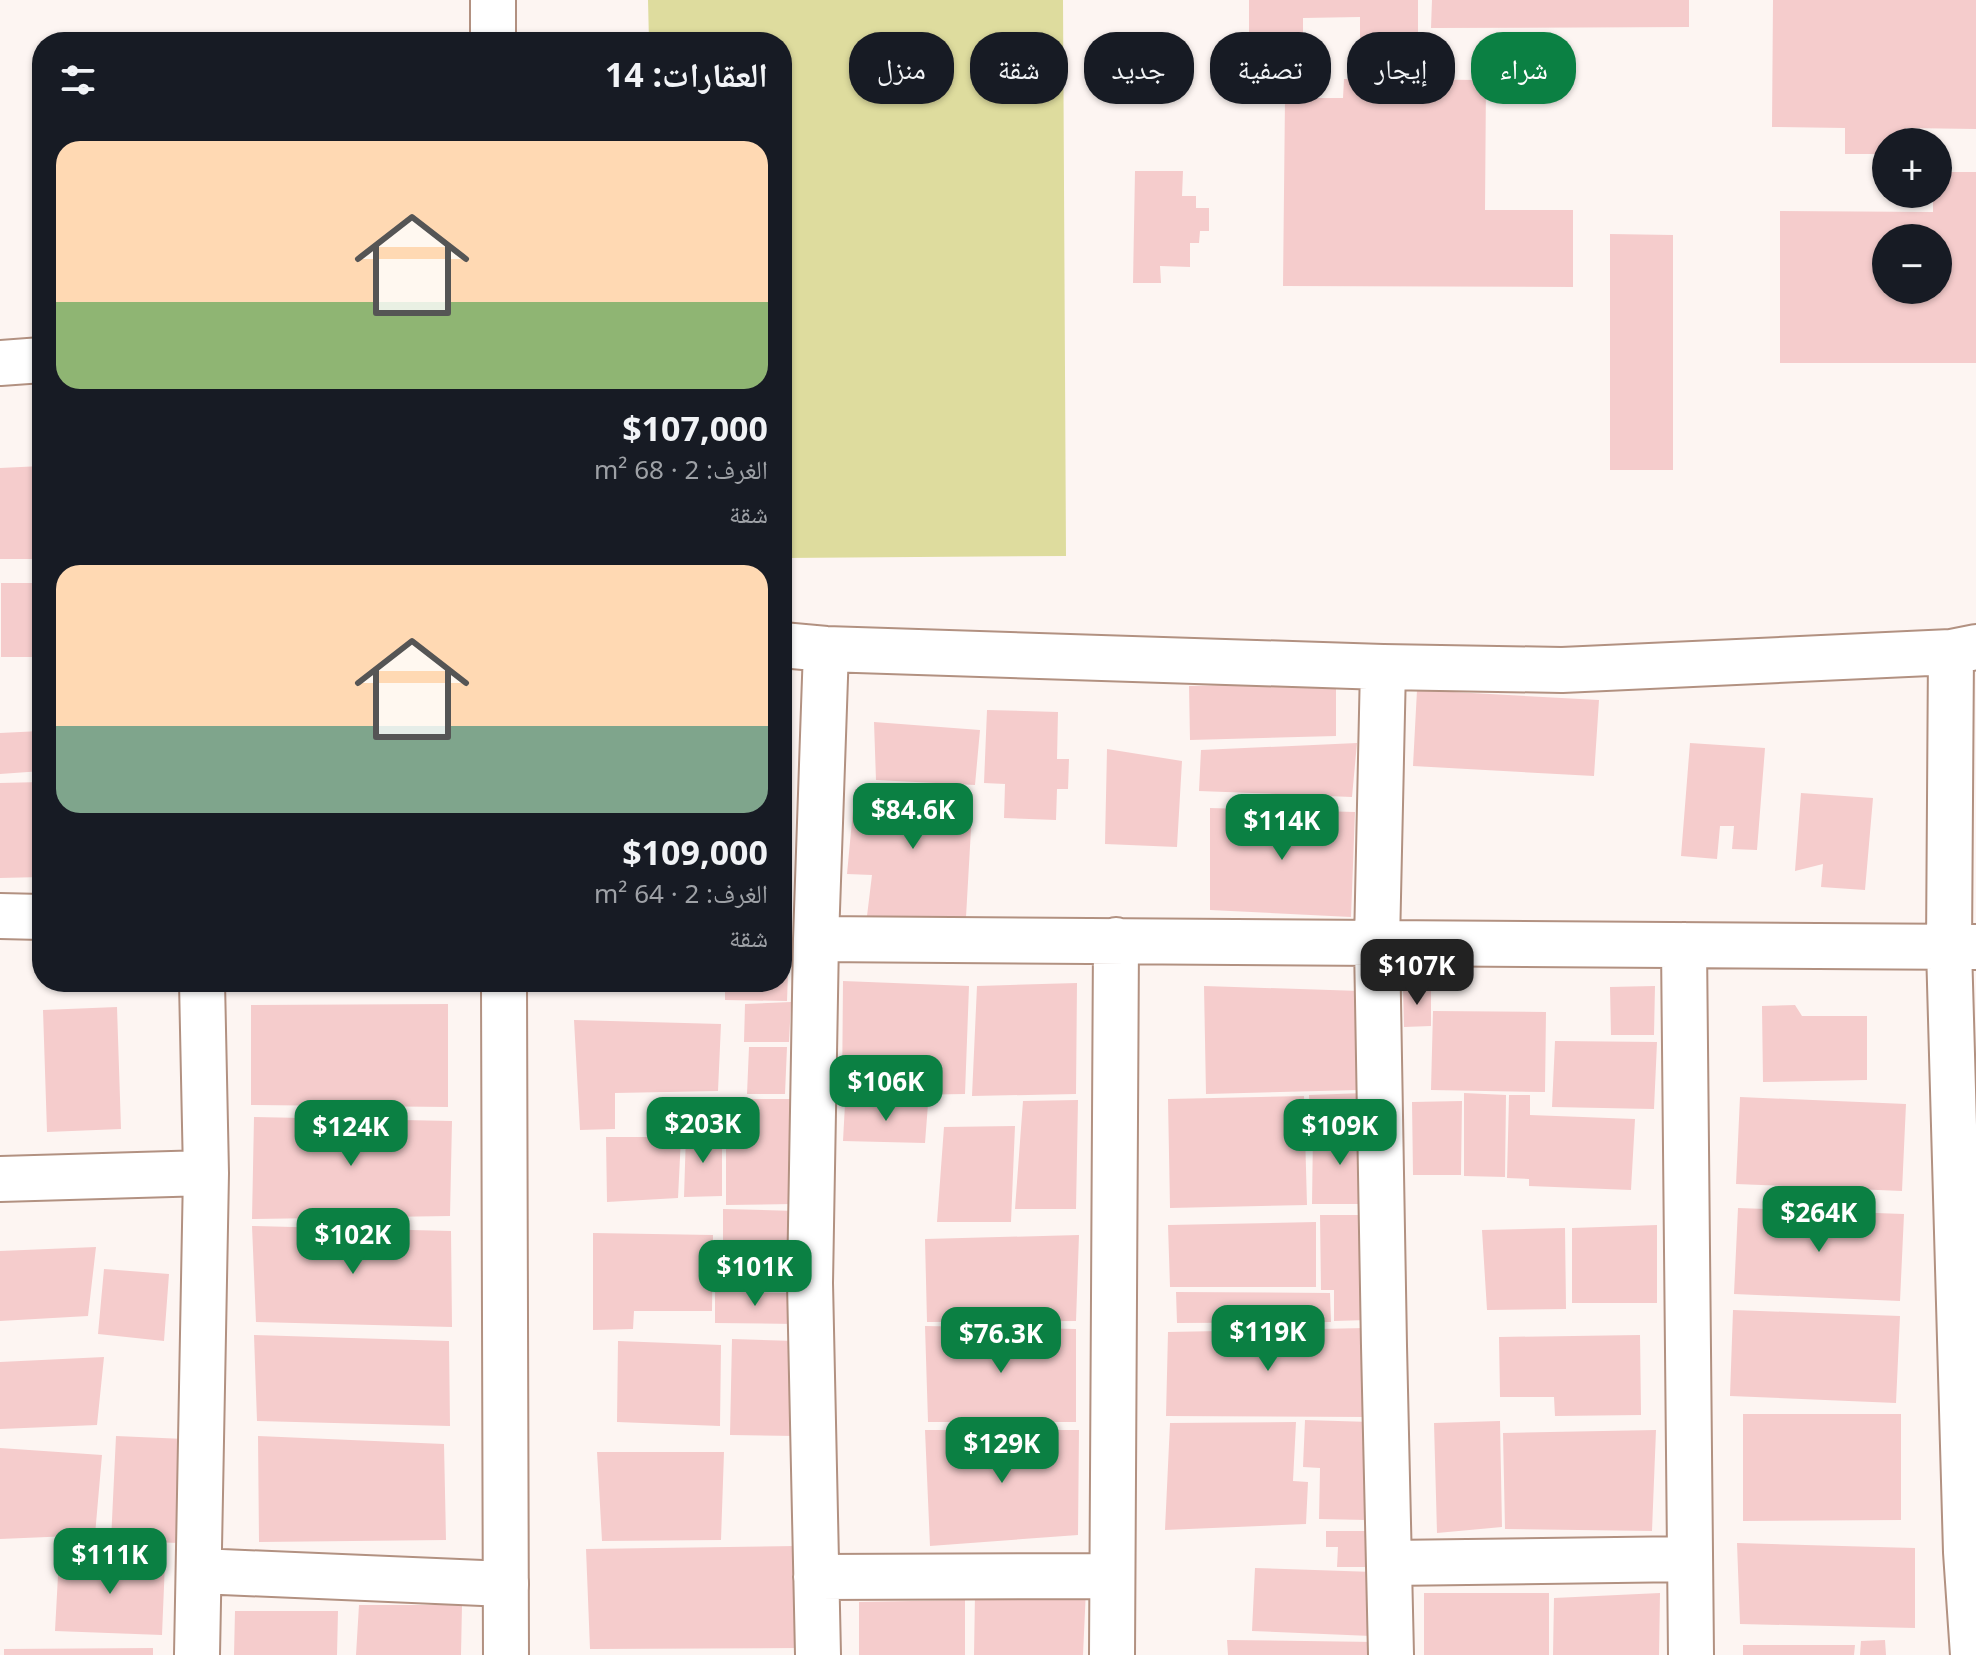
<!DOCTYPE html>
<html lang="ar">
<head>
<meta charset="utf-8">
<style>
  :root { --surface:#171b24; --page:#20242c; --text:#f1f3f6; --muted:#9ea1a6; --accent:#0b8043 }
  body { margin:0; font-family:"Noto Sans","Noto Naskh Arabic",sans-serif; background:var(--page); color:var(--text); direction:rtl; height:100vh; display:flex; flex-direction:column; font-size:30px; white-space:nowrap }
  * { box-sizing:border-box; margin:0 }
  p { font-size:26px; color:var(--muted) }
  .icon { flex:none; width:44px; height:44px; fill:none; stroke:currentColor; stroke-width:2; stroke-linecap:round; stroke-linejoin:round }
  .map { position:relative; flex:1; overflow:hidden; direction:ltr }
  .side { position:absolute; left:32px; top:32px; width:760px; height:960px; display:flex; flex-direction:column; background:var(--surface); border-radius:32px; box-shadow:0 2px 6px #0004; direction:rtl }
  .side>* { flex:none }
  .hud { position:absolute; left:816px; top:32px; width:760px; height:72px; direction:rtl; display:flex; gap:16px }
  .tools { position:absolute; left:1872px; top:128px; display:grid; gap:16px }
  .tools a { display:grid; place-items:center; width:80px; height:80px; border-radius:50%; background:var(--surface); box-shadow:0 2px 6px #0004; font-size:40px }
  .price { position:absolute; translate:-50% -68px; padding:0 18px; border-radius:16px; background:var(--accent); color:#fff; font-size:26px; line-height:52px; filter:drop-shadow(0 2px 4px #0008) }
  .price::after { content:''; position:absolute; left:50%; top:48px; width:24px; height:18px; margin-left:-12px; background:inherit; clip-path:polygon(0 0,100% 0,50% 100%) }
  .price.on { background:#222; color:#fff }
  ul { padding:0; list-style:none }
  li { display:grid; align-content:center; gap:16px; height:424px; padding:0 24px }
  li span { display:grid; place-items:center; height:248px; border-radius:24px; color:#555 }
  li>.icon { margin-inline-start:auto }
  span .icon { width:144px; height:144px; fill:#fffc; stroke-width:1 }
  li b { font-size:34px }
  h2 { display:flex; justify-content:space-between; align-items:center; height:96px; padding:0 24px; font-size:34px }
  .chip { padding:0 28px; border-radius:32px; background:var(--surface); box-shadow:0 2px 6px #0004; font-size:28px; line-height:72px }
  .chip.on { background:var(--accent); color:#fff }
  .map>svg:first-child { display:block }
  .green { fill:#dedc9e }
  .building { fill:#f5cccc; fill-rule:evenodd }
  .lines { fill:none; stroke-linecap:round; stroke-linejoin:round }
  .minor-casing { stroke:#b29181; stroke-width:48 }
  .tertiary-casing { stroke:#b29181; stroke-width:48 }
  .minor { stroke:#fff; stroke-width:44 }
  .tertiary { stroke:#fff; stroke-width:44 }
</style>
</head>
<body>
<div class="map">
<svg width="1976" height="1655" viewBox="0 0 1976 1655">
  <rect width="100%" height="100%" fill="#fdf5f2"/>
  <!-- green -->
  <path class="green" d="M648 0H1063L1066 556 782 558V42H649Z"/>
  <!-- building -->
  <path class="building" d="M1249 0H1418V55L1360 54V17L1303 18V84L1249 85Z
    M1432 0H1689V27L1431 28Z
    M1773 0H1976V129L1906 128V142H1886V154H1845V128L1772 127Z
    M1344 79 1486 80 1485 210H1573V287L1283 286 1285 98H1343Z
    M1135 171H1183L1182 196H1196V208H1209V231H1200L1199 243H1190V267L1160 266 1161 283H1133Z
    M1938 172H1976V363H1780V211L1933 212V194H1938ZM1886 238H1938V290H1886Z
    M1610 234 1673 235V470H1610Z
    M42 466V559H0V468Z
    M1 583H42V657H1Z
    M782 673H792L790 705H782Z
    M1336 682V736L1190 740 1189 686Z
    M1417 690 1599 700 1594 776 1413 766Z
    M782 708H791L789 792 782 791Z
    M987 710 1058 712 1057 759H1069L1068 789H1057L1056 820 1004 818 1005 784 984 783Z
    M874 722 980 730 975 785 876 780Z
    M41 731 42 771 0 774V733Z
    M1357 743 1352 797 1199 791 1201 750Z
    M1690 743 1765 748 1757 850 1732 849 1734 826H1720L1717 859 1681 856Z
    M1107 749 1182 761 1177 847 1105 844Z
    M42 782V877L0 878V783Z
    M855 789 973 794 966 917 867 916 872 875 847 874Z
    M1801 793 1873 798 1865 890 1821 887 1823 864 1795 871Z
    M782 802H791L790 881H782Z
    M1210 808 1355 812 1351 917 1210 910Z
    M791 891 787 1001 725 1000V982H782V892Z
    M843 981 969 986 965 1094 842 1096Z
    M251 982H449V988L251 985Z
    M589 982H720V988L589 989Z
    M1077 983 1076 1094 972 1096 977 986Z
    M1204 986 1360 991 1359 1090 1206 1094Z
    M1655 986 1654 1035H1611L1610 987Z
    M1403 988 1431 989V1026L1404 1027Z
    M791 1002 789 1042H744L745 1004Z
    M448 1004V1107L251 1105V1005Z
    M1795 1005 1802 1016H1867V1080L1763 1082 1762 1006Z
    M117 1007 121 1129 47 1132 43 1010Z
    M1433 1011 1546 1012 1545 1092 1431 1090Z
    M574 1020 721 1024 718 1091 615 1093V1129L580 1130Z
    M1555 1041 1657 1042 1654 1109 1552 1107Z
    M749 1047H787L785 1094H747Z
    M1365 1093 1366 1124 1310 1125 1309 1095Z
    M1464 1093 1506 1095 1505 1177 1464 1176Z
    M1509 1095H1530V1115L1635 1119 1631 1190 1529 1186V1179L1507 1178Z
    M1304 1096 1307 1205 1170 1208 1168 1099Z
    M1740 1097 1906 1104 1902 1191 1736 1184Z
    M726 1099H793V1204L726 1205Z
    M1078 1100 1076 1209H1015L1023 1101Z
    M1462 1101 1461 1175H1413L1412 1102Z
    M845 1104H928L925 1143 843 1141Z
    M254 1117 452 1121 450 1216 252 1219Z
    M1015 1126 1011 1222H937L944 1127Z
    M1367 1129 1366 1204H1312L1313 1131Z
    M722 1133V1196L684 1197 686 1134Z
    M606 1137H681L678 1198 607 1202Z
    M1738 1208 1904 1214 1900 1301 1734 1294Z
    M723 1209 796 1211 792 1287H723Z
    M1320 1215H1367L1368 1320 1334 1321V1290H1321Z
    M1316 1222V1287H1170L1168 1225Z
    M1657 1225V1303H1572V1228Z
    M252 1226 451 1231 452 1327 256 1322Z
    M1565 1228 1566 1309 1487 1310 1482 1230Z
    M593 1233 713 1235 712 1311H634L633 1329 593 1330Z
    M1079 1235 1076 1321 927 1322 925 1239Z
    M96 1247 88 1316 0 1321V1251Z
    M104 1269 169 1274 164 1341 98 1334Z
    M715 1292 795 1293V1324L715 1323Z
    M1176 1292 1330 1293 1331 1322 1177 1323Z
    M1733 1310 1900 1316 1896 1403 1730 1396Z
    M925 1326 1076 1329V1422H928Z
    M1366 1328 1367 1417 1166 1416 1168 1332Z
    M254 1335 449 1341 450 1426 257 1421Z
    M1640 1335 1641 1415 1555 1416 1554 1397H1500L1499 1337Z
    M732 1339 795 1341 796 1436 730 1435Z
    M618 1341 721 1345 720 1426 617 1422Z
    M104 1357 97 1425 0 1429V1362Z
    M1743 1414H1901V1520L1743 1521Z
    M1305 1420 1371 1422 1367 1520 1319 1519 1320 1468 1303 1467Z
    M1500 1421 1502 1527 1437 1533 1434 1423Z
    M1296 1422 1293 1481 1308 1482 1306 1524 1165 1530 1170 1423Z
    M925 1430H1079L1078 1535 930 1546Z
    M1656 1430 1652 1531 1505 1529 1503 1433Z
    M116 1436 185 1439 180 1543 111 1541Z
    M258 1436 444 1444 446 1540 259 1542Z
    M0 1448 102 1455 95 1535 0 1539Z
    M597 1452H724L721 1540 602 1541Z
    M1326 1531H1369L1368 1567H1337L1338 1547H1326Z
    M1737 1543 1915 1548V1628L1740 1624Z
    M796 1546 797 1648 590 1649 586 1549Z
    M59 1557 165 1562 162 1635 55 1631Z
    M1255 1568 1374 1572 1371 1636 1252 1631Z
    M1086 1589 1083 1655H974L975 1594Z
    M1424 1593H1549V1655H1424Z
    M1660 1593 1659 1655H1553L1554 1598Z
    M965 1600V1655H859V1602Z
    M359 1605H462L461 1655H356Z
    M235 1611H338L337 1655H234Z
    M1227 1640 1375 1642V1655H1228Z
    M1885 1640 1886 1655H1860L1861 1641Z
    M1743 1645H1855L1854 1655H1743Z
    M153 1648V1655H4V1649Z"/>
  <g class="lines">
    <defs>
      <path id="minor" d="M0 363 42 360
        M782 645 826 649 1383 667 1562 670 1951 652 1976 647
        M1951 652 1949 948 1966 1552 1973 1655
        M1383 667 1377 943 1384 1346 1391 1655
        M0 916 42 917
        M816 939 1976 947
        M1684 945 1691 1655
        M0 1179 206 1173
        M1389 1563 1690 1559
        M199 1571 506 1584
        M816 1577 1112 1576
        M197 1655 206 1173 202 982
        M818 1655 810 1283 816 939 826 649
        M1112 1655 1116 940"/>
      <path id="tertiary" d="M493 0V42
        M504 982 506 1655"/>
    </defs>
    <!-- minor casing -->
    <use href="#minor" class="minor-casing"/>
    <!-- tertiary casing -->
    <use href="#tertiary" class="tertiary-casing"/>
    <!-- minor -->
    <use href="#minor" class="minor"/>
    <!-- tertiary -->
    <use href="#tertiary" class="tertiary"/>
  </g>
</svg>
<div class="tools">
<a>+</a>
<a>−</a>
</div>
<b class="price" style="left:913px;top:851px">$84.6K</b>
<b class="price" style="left:1282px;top:862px">$114K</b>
<b class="price on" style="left:1417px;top:1007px">$107K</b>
<b class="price" style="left:886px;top:1123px">$106K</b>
<b class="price" style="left:703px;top:1165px">$203K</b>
<b class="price" style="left:1340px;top:1167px">$109K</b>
<b class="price" style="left:351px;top:1168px">$124K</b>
<b class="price" style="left:1819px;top:1254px">$264K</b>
<b class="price" style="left:353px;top:1276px">$102K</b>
<b class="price" style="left:755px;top:1308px">$101K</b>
<b class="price" style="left:1268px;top:1373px">$119K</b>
<b class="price" style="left:1001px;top:1375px">$76.3K</b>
<b class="price" style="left:1002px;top:1485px">$129K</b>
<b class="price" style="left:110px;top:1596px">$111K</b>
<div class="hud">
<a class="chip on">شراء</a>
<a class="chip">إيجار</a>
<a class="chip">تصفية</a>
<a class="chip">جديد</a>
<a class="chip">شقة</a>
<a class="chip">منزل</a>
</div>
<section class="side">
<h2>العقارات: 14<svg class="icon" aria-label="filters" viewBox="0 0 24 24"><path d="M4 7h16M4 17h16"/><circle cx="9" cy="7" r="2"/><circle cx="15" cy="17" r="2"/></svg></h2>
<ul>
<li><span style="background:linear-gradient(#ffd9b3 65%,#8fb573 0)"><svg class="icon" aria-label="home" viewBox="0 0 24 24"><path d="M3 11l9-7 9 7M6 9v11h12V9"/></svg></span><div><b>$107,000</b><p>الغرف: 2 · 68 m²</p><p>شقة</p></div></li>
<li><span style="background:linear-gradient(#ffd9b3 65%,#7fa58c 0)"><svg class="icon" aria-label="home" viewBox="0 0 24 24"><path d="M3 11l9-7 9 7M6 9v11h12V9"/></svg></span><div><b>$109,000</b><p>الغرف: 2 · 64 m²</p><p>شقة</p></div></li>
</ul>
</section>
</div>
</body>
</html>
